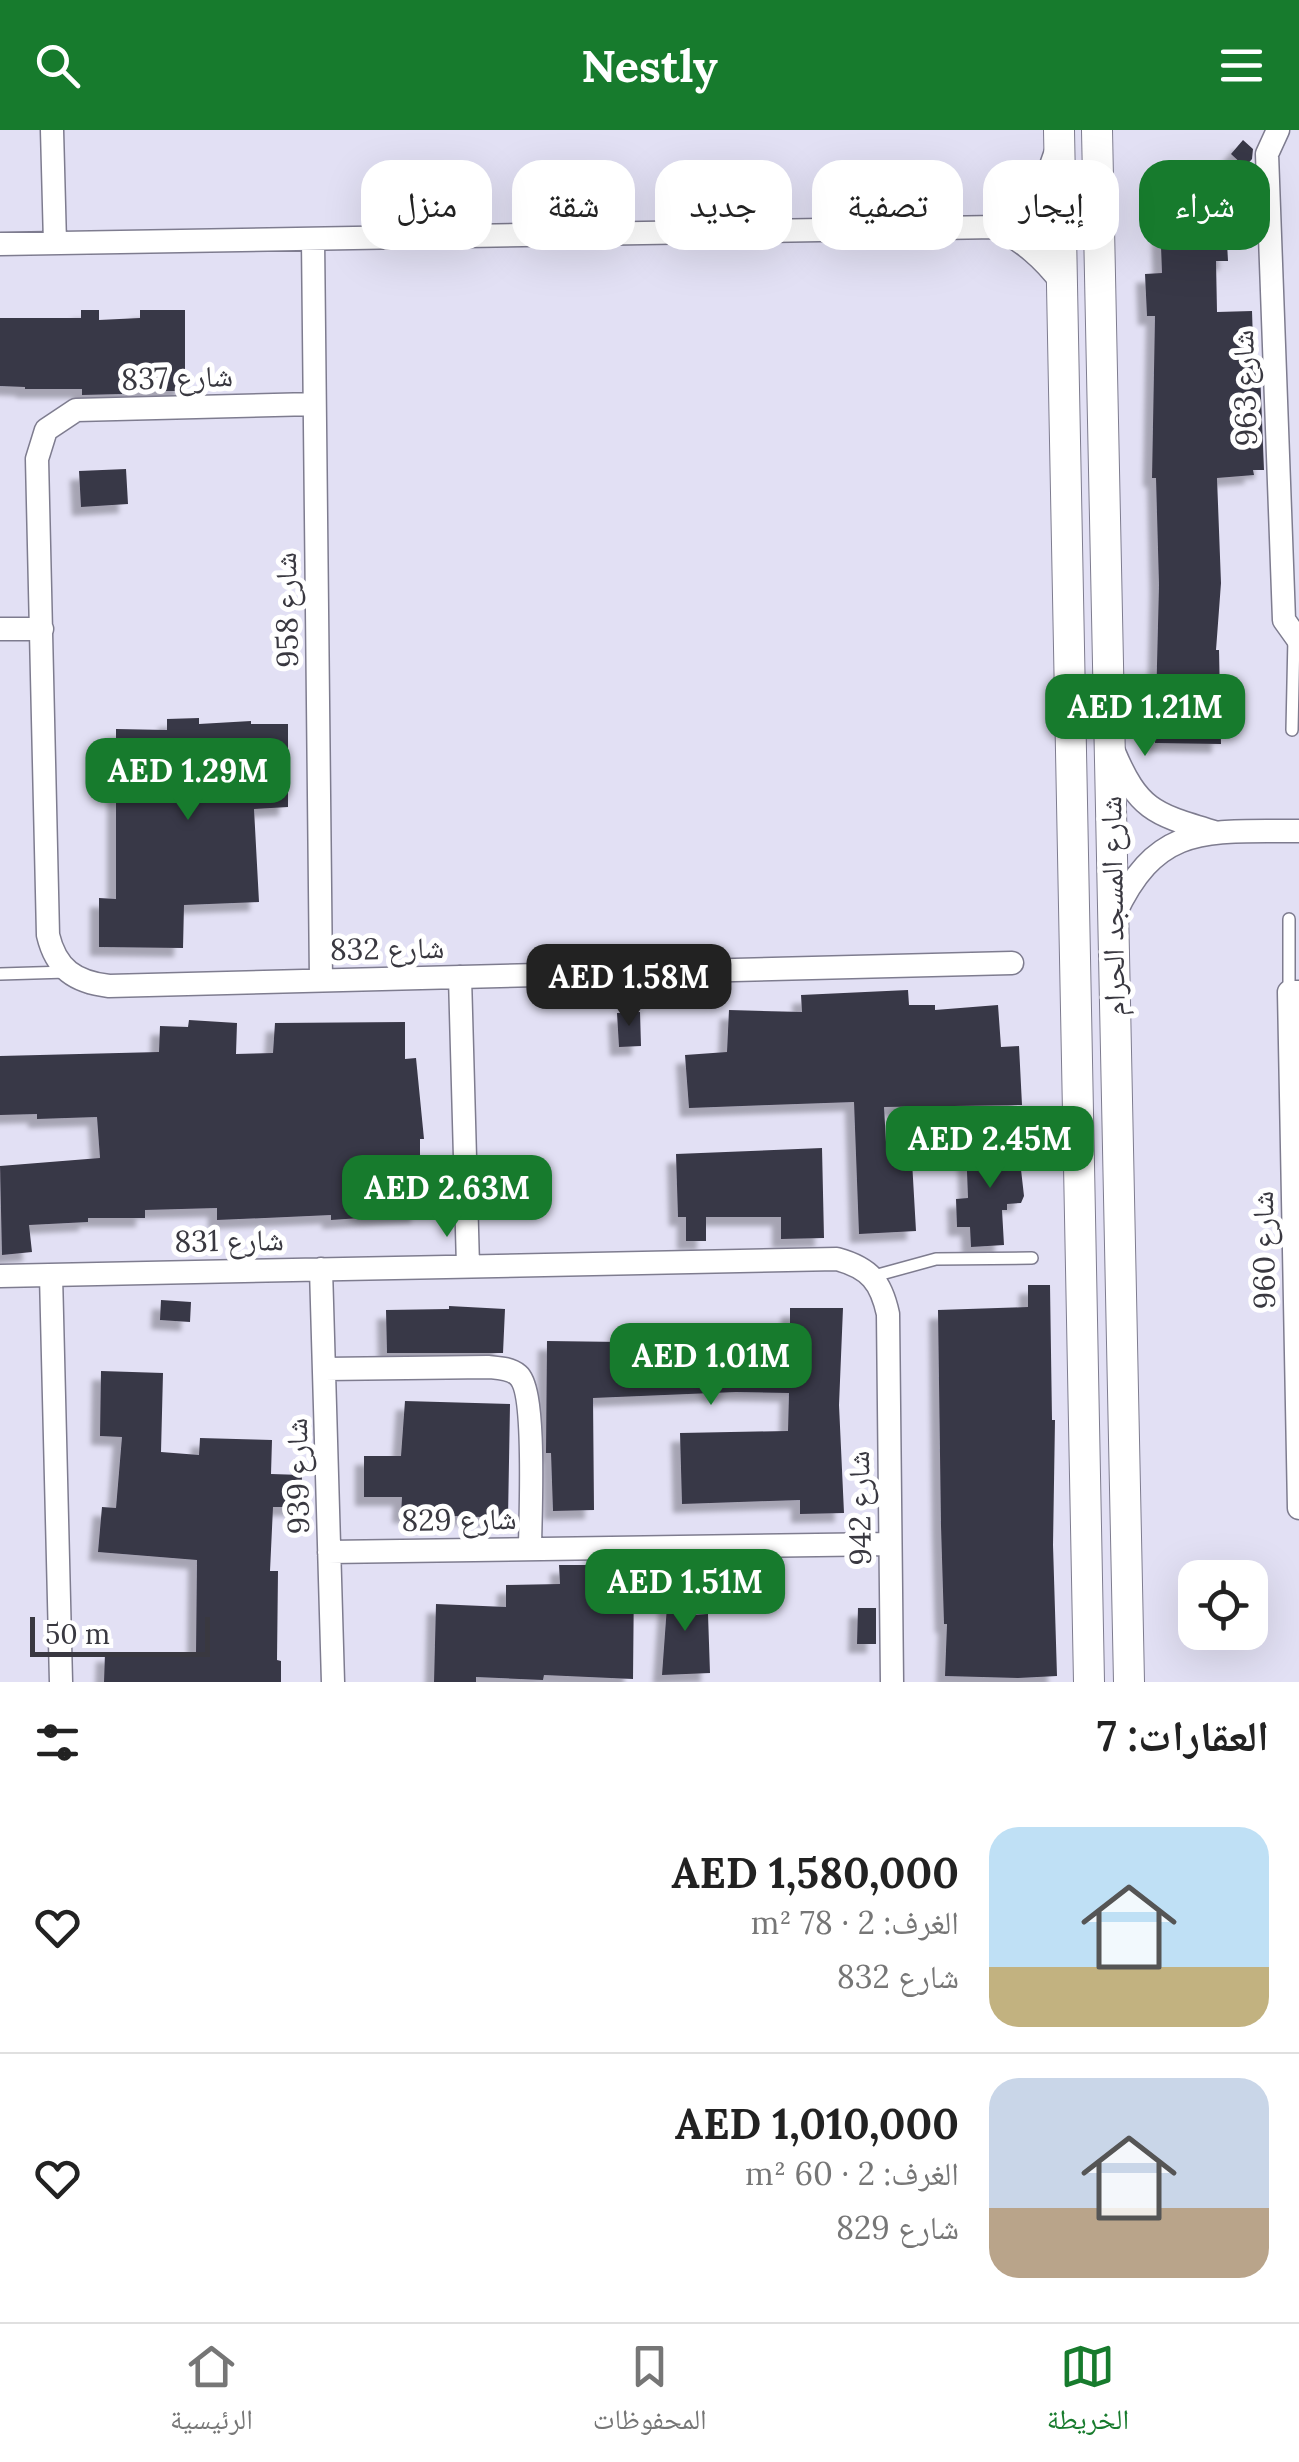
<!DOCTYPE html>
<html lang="ar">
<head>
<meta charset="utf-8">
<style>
  :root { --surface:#fff; --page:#f6f6f6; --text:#222; --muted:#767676; --line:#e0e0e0; --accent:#177b2d }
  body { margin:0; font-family:Lora,"Noto Naskh Arabic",serif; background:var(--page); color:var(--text); direction:rtl; height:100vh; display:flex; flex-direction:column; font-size:38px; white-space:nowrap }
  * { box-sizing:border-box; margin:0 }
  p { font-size:32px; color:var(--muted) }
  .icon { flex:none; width:55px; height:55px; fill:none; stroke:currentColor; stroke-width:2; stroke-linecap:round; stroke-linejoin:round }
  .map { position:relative; height:1552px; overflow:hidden; direction:ltr }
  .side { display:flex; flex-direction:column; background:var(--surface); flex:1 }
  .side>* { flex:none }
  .banner { position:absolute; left:30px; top:30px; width:1240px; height:90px; direction:rtl; display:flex; gap:20px }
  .controls { position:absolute; left:1178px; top:1430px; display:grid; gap:20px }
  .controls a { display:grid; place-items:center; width:90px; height:90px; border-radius:20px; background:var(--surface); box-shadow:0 10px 40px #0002; font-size:50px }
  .scale { position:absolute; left:30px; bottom:25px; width:180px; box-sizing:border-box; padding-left:10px; border:5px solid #393840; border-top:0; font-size:28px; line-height:35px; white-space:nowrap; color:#393840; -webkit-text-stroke:8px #fff; paint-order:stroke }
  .price { position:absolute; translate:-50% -85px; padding:0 22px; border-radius:20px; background:var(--accent); color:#fff; font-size:32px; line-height:65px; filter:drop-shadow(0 2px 5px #0008) }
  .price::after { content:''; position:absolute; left:50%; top:60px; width:30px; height:22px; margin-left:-15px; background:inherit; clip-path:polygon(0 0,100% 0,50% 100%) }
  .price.active { background:#222; color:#fff }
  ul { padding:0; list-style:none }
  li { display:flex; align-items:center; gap:30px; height:250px; padding:0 30px }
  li+li { border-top:2px solid var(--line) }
  li span { display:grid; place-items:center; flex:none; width:280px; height:200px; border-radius:30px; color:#555 }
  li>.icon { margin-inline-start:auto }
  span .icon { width:120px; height:120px; fill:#fffc; stroke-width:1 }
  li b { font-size:42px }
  h2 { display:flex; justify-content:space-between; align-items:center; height:120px; padding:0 30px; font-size:42px }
  .pill { padding:0 35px; border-radius:30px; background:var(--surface); box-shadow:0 10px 40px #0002; font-size:35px; line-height:90px }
  .pill.active { background:var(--accent); color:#fff }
  header { display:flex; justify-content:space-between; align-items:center; height:130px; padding:0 30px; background:var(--accent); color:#fff; font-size:45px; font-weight:700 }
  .dock { display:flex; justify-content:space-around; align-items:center; height:140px; border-top:2px solid var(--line); background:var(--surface); font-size:28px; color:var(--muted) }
  .dock a { display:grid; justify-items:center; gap:5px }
  .dock .active { color:var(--accent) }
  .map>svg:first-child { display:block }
  .building { fill:#393747; filter:url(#shadow) }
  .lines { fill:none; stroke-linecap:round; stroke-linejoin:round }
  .service-casing { stroke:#7e7c8f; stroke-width:14 }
  .minor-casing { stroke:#7e7c8f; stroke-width:25 }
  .tertiary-casing { stroke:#7e7c8f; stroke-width:32 }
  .service { stroke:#fff; stroke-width:11 }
  .minor { stroke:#fff; stroke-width:22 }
  .tertiary { stroke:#fff; stroke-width:30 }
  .labels { text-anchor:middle; stroke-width:10; stroke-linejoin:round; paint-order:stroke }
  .street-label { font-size:30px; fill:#393840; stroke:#fff }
</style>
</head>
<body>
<header><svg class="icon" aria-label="menu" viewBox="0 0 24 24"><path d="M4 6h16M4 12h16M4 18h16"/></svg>Nestly<svg class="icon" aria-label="search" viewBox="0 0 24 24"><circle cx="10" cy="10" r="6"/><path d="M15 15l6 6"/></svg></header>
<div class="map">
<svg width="1299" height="1552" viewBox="0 0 1299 1552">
  <defs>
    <filter id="shadow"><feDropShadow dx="-9" dy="9" stdDeviation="2.5" flood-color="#0004"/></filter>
  </defs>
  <rect width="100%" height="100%" fill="#e2e0f4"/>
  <!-- building -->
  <path class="building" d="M1243 10 1253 19 1252 29 1245 37 1231 24Z
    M1158 36 1223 37 1228 131H1216L1217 182 1252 181 1254 241H1260L1264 340H1253L1254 345 1217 348 1221 453 1216 520H1219L1221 614 1155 613 1159 455 1156 348H1152L1155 186H1147L1145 144 1162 143Z
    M81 180H99V190L140 188V180H185V261H122V264L82 265V259H25V257L0 256V188H81Z
    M126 339 128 374 81 377 79 341Z
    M199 588V594L251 591V594H288V677L254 679 259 772 184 775 183 818 99 817V768L116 769V599L167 600V589Z
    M908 860 909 875H935V880L998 875 1001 917 1019 916 1022 975 884 977 886 1012 912 1031 916 1101 859 1104 854 972 689 978 685 925 727 922 729 880 802 882 801 865Z
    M640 882 641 916 619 917 617 883Z
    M189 890 237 893 236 924 273 923 275 893 405 892V929L416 928 424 1009H420V1084L331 1090V1085L217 1090V1078L145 1080V1088H88V1092L29 1095 32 1122 2 1125 0 1036 100 1028 97 987 37 989V984L0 985V926L159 922 160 896 188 897Z
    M1018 1013 1024 1066 1021 1073 1007 1074V1080H1002L1004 1115 971 1117 970 1097H957L956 1069 968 1068 966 1016Z
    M822 1018 824 1108 781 1109V1087H706V1111H686V1087H678L676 1024Z
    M1028 1155H1050L1052 1290H1055L1053 1415 1057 1546 1018 1548 945 1546 947 1494H944L941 1396 938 1180 1028 1177Z
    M161 1170 191 1172 190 1192 160 1190Z
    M449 1176 505 1179 503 1223H387L386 1180 449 1179Z
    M790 1178H843L839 1275 844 1383 800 1384V1370L682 1374 680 1303 788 1301 789 1263 736 1262 593 1268 594 1380 553 1381 551 1323H546L547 1211 622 1212 621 1199 790 1197Z
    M101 1241 163 1243 161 1322 199 1325 200 1308 272 1310 271 1344 302 1345 301 1377H273L270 1441H278L277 1530 281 1531V1552H104L105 1523 196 1524 197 1430 98 1422 102 1377 116 1378 122 1307 100 1306Z
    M405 1271 510 1274 508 1388 401 1384 402 1367H364V1326H401Z
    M559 1435H598V1446H634L633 1549 544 1545 543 1550 476 1547V1552H434L436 1474 506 1477V1455L560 1454Z
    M669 1448 691 1450 688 1485 708 1484 710 1543 662 1545Z
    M858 1478H876V1514H857Z"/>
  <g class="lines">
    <defs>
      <path id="service" d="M1292 600 1294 507
        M1289 789V862
        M0 844 67 842
        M874 1146 936 1129 1032 1128"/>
      <path id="minor" d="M52 0 55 113
        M1278 0 1267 24 1284 490 1299 511
        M996 97C1025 77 1045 58 1055 24
        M313 109 321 850
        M0 114 996 97C1024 112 1043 128 1062 153
        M314 274 76 280 46 300 37 329 48 805C56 839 75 852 109 856L1012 833
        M0 499H42
        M1114 622C1139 681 1155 684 1214 702
        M1115 784C1158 691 1209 702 1299 701
        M460 847 468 1136
        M1299 862H1289L1299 1378
        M321 1139 333 1552
        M51 1145 61 1552
        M0 1146 837 1129C870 1138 881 1152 888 1184L892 1552
        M325 1239 488 1237C498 1238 510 1238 518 1245 537 1261 530 1389 530 1419
        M329 1422 890 1414"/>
      <path id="tertiary" d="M1059 0 1089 1552
        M1097 0 1129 1552"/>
    </defs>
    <!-- service casing -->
    <use href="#service" class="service-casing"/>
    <!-- minor casing -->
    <use href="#minor" class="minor-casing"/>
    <!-- tertiary casing -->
    <use href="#tertiary" class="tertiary-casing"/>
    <!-- service -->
    <use href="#service" class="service"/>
    <!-- minor -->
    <use href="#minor" class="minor"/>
    <!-- tertiary -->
    <use href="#tertiary" class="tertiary"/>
  </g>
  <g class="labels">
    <!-- street labels -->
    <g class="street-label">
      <text transform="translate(177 248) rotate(-2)" y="10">شارع 837</text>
      <text transform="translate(1245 258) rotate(-92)" y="10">شارع 963</text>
      <text transform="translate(287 480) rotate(-91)" y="10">شارع 958</text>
      <text transform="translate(1113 776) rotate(-91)" y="10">شارع المسجد الحرام</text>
      <text transform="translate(387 819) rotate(-1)" y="10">شارع 832</text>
      <text transform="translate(229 1111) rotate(-1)" y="10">شارع 831</text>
      <text transform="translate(1264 1120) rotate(-91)" y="10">شارع 960</text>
      <text transform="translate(298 1346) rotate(-91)" y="10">شارع 939</text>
      <text transform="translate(860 1378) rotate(-91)" y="10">شارع 942</text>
      <text transform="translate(459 1390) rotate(-1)" y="10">شارع 829</text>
    </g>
  </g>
</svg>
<div class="controls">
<a><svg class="icon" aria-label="locate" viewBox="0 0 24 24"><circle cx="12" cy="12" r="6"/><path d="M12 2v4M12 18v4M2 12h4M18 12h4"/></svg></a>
</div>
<div class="scale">50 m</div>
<b class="price" style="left:1145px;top:629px">AED 1.21M</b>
<b class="price" style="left:188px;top:693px">AED 1.29M</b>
<b class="price active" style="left:629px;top:899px">AED 1.58M</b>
<b class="price" style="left:990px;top:1061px">AED 2.45M</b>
<b class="price" style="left:447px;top:1110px">AED 2.63M</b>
<b class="price" style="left:711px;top:1278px">AED 1.01M</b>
<b class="price" style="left:685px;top:1504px">AED 1.51M</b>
<div class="banner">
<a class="pill active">شراء</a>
<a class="pill">إيجار</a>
<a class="pill">تصفية</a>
<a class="pill">جديد</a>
<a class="pill">شقة</a>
<a class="pill">منزل</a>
</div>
</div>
<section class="side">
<h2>العقارات: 7<svg class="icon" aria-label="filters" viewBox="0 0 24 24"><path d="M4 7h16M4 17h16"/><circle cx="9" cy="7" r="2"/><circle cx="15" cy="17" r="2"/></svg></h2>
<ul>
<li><span style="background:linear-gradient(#bfe0f5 70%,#c2b280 0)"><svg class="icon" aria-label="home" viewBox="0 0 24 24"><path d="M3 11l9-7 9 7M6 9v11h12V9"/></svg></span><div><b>AED 1,580,000</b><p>الغرف: 2 · 78 m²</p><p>شارع 832</p></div><svg class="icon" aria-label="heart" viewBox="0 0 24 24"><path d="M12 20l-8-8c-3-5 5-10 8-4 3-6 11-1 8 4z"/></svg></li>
<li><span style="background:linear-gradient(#c9d6e8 65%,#b9a48a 0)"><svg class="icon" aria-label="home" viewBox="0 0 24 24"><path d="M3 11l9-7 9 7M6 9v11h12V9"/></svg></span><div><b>AED 1,010,000</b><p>الغرف: 2 · 60 m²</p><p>شارع 829</p></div><svg class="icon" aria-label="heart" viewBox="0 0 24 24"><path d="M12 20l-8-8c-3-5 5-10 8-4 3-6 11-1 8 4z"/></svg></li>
</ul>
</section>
<nav class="dock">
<a class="active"><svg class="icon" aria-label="map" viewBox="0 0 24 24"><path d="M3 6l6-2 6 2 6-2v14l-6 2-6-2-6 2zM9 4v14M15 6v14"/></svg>الخريطة</a>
<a><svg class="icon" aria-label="saved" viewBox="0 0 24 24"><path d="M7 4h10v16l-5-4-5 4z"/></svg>المحفوظات</a>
<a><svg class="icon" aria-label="home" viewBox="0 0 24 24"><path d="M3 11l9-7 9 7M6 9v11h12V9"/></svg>الرئيسية</a>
</nav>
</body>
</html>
